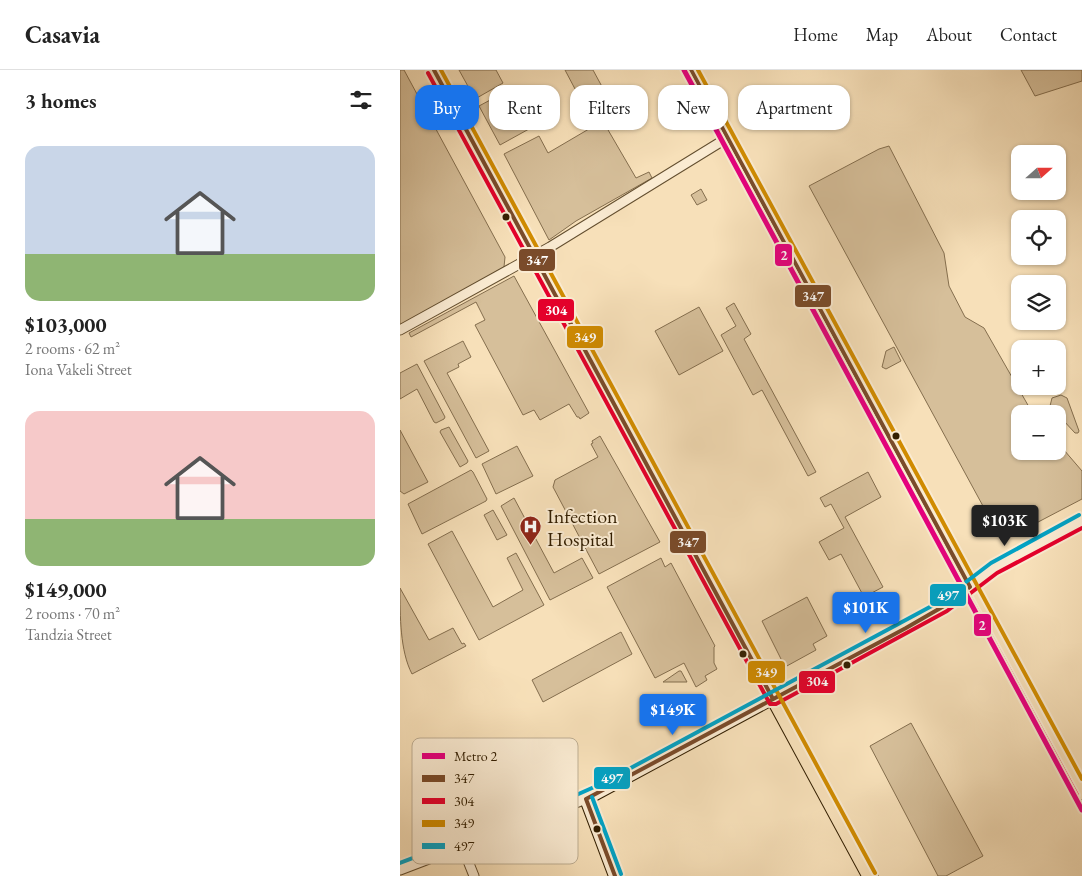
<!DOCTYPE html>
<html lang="en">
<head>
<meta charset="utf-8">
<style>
  :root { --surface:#fff; --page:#f6f6f6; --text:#222; --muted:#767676; --line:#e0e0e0; --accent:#1a73e8 }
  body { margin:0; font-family:"EB Garamond",serif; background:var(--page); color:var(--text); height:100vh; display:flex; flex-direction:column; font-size:19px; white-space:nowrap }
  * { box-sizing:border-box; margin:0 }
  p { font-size:16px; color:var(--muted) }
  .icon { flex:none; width:28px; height:28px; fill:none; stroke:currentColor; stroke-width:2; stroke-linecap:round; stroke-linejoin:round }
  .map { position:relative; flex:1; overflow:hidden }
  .panel { display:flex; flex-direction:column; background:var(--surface); width:400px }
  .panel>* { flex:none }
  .banner { position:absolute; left:15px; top:15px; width:475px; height:45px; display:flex; gap:10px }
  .needle { width:32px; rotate:69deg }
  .controls { position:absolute; left:611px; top:75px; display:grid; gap:10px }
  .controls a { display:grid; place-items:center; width:55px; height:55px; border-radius:10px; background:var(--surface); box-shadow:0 1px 4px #0004; font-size:25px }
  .price { position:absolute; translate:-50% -42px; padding:0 11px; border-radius:5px; background:var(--accent); color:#fff; font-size:16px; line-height:32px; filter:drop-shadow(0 1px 2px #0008) }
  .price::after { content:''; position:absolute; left:50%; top:30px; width:15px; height:11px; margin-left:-8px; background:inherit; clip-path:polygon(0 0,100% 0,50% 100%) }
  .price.active { background:#222; color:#fff }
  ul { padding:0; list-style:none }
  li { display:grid; align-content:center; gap:10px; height:265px; padding:0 25px }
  li span { display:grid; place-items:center; height:155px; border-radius:15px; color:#555 }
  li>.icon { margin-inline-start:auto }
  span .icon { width:90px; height:90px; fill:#fffc; stroke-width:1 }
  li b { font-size:21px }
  h2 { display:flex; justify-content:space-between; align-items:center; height:60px; padding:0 25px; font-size:21px }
  .tag { padding:0 18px; border-radius:15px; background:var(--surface); box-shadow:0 1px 4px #0004; font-size:18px; line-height:45px }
  .tag.active { background:var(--accent); color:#fff }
  header { display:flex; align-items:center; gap:30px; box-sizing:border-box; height:70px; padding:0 25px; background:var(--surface); border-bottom:1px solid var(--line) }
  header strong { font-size:24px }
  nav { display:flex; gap:28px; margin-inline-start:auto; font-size:18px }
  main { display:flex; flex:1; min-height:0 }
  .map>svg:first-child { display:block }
  .green { fill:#d6bf9a; stroke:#846e4e }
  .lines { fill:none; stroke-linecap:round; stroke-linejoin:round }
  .street-casing { stroke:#634e2f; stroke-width:11 }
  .secondary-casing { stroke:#321e01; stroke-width:14 }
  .primary-casing { stroke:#321e01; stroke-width:17 }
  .street { stroke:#faebd2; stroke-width:9 }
  .secondary { stroke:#faebd2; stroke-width:12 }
  .primary { stroke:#f7e0b9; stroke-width:15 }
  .bus-1-casing { stroke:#faebd2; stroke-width:8 }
  .bus-2-casing { stroke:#faebd2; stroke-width:8 }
  .bus-3-casing { stroke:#faebd2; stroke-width:8 }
  .bus-4-casing { stroke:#faebd2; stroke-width:8 }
  .bus-1 { stroke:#7a4b2a; stroke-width:4 }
  .bus-2 { stroke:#e4002b; stroke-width:4 }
  .bus-3 { stroke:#d08b00; stroke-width:4 }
  .bus-4 { stroke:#02a2c4; stroke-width:4 }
  .metro-1-casing { stroke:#faebd2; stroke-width:9 }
  .metro-1 { stroke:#e5007d; stroke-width:5 }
  .bus-dot { fill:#321e01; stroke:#faebd2; stroke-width:2 }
  .labels { text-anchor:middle; stroke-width:4; stroke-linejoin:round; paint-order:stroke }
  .poi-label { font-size:20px; fill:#321e01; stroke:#faebd2; text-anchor:start }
  .key { fill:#faebd2; stroke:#beae93; stroke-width:1 }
  .key-label { font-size:14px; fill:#321e01 }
  .line-badge { stroke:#faebd2; stroke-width:2 }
  .badge-label { font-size:14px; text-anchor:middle; font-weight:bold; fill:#fff }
</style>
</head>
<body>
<header>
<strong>Casavia</strong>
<nav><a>Home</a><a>Map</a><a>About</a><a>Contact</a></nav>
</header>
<main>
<section class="panel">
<h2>3 homes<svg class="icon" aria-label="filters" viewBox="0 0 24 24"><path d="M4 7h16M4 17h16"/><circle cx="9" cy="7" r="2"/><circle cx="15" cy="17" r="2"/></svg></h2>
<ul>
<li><span style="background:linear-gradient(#c9d6e8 70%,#8fb573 0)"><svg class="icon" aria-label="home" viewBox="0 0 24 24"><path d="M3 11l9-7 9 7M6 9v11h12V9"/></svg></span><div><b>$103,000</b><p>2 rooms · 62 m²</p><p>Iona Vakeli Street</p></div></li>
<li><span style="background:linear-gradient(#f6c9c9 70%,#8fb573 0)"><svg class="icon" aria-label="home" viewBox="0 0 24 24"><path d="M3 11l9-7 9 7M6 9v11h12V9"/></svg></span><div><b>$149,000</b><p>2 rooms · 70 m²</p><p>Tandzia Street</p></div></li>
</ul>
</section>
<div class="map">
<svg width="682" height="806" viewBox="0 0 682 806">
  <rect width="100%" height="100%" fill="#f7e0b9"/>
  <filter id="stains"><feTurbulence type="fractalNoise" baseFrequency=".004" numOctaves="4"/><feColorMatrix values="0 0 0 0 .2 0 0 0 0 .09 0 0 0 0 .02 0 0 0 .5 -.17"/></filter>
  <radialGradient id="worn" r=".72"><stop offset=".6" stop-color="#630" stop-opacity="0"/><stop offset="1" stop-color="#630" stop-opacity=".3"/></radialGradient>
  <!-- green -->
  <path class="green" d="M0 0H4L105 187 104 197 0 256Z
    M59 0H96L103 13 75 29Z
    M165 0H193L206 24 184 36Z
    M621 0H682V11L635 26Z
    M107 21 129 59 100 75 79 36Z
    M204 53 236 108 249 102 252 108 176 151 149 170 104 84 139 66 148 83 194 56 196 58Z
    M489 76 544 183 549 216 565 247 584 258 633 344H620V381H658V373L682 401V429L602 471 409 116 479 79Z
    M301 119 307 130 297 135 291 125Z
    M114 206 189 343 180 349 179 347H177L169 334 140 350 134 340 123 345 75 255 85 250 76 232 11 267 9 263Z
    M334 233 351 264 344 269 416 402 408 406 362 320 353 325 321 265 336 256 326 238Z
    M299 237 323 281 279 305 255 261Z
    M63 271 71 287 58 294 59 297 47 303 89 381 76 388 24 291Z
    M494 277 501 291 486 299 482 297 486 281Z
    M17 294 45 347 44 349 36 353 34 352 17 319 0 329V303Z
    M661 325 667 328 679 361 678 363H675L650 336 652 328Z
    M49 357 68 391 67 393 60 397 40 362 41 360Z
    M0 360 28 412 4 424 0 421Z
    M200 366 260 472 199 504 153 417 155 410 198 387 191 374 193 373 192 371Z
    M117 376 133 406 96 424 82 394Z
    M71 400 73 402 87 429 86 431 22 464 8 434Z
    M468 402 481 427 445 447 483 517 464 527 441 484 429 490 419 472 444 458 431 434 425 437 420 428Z
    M114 428 154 503 182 488 193 508 150 530 101 436Z
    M93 440 107 465 97 470 84 445Z
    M52 461 93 537 123 520 107 488 116 483 144 535 79 570 28 474Z
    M261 488 265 497 271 493 315 576 314 577V593L317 599 305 606 307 610 296 617 284 593 255 608 207 517Z
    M0 518 29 570 53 558 62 574 64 573 66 576 12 604C0 581 0 546 0 518Z
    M407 527 427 566 413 574 416 580 385 597 362 551Z
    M221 562 232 584 143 632 132 610Z
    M279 601H281L287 612H263Z
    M511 653 583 786 546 806H538L470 676Z"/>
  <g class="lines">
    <defs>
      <path id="street" d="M0 260 150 177 327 68
        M62 776 74 806
        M0 800 186 729"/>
      <path id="secondary" d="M215 806 186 729 544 536 594 498 682 451"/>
      <path id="primary" d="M34 0 470 806
        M291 0 682 722"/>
    </defs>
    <!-- street casing -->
    <use href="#street" class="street-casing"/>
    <!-- secondary casing -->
    <use href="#secondary" class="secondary-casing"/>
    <!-- primary casing -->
    <use href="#primary" class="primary-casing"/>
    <!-- street -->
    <use href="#street" class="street"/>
    <!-- secondary -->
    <use href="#secondary" class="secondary"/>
    <!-- primary -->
    <use href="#primary" class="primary"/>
    <defs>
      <path id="bus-1" d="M34 0 373 629
        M186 729 506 558 544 536 570 517 291 0
        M186 729 215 806"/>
      <path id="bus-2" d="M28 3 370 634H376L547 541 597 503 682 458
        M286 3 677 725"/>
      <path id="bus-3" d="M41 0 475 803
        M298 0 682 709"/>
      <path id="bus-4" d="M192 727 221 804
        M0 793 165 730 201 714 541 531 591 493 679 445"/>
    </defs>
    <!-- bus-1 casing -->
    <use href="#bus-1" class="bus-1-casing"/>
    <!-- bus-2 casing -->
    <use href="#bus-2" class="bus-2-casing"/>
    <!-- bus-3 casing -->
    <use href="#bus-3" class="bus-3-casing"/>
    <!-- bus-4 casing -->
    <use href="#bus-4" class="bus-4-casing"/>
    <!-- bus-1 -->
    <use href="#bus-1" class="bus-1"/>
    <!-- bus-2 -->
    <use href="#bus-2" class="bus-2"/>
    <!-- bus-3 -->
    <use href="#bus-3" class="bus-3"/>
    <!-- bus-4 -->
    <use href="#bus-4" class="bus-4"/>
    <defs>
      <path id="metro-1" d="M284 0 682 740"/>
    </defs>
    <!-- metro-1 casing -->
    <use href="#metro-1" class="metro-1-casing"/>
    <!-- metro-1 -->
    <use href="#metro-1" class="metro-1"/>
  </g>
  <!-- icons -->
  <defs>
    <symbol id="hospital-pin" viewBox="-11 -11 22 30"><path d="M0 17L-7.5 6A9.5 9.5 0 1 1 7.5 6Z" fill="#8f2418" stroke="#faebd2"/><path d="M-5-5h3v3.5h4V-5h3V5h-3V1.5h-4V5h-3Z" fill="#fff"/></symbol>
  </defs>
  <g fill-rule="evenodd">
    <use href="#hospital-pin" x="118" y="444" width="25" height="34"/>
  </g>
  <!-- markers -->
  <g class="bus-dot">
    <circle cx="106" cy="147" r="4.5"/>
    <circle cx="496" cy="366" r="4.5"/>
    <circle cx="343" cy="584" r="4.5"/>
    <circle cx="447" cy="595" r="4.5"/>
    <circle cx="197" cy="759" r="4.5"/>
  </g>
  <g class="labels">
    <!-- poi labels -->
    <g class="poi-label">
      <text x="147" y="453">Infection<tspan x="147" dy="23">Hospital</tspan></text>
    </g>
  </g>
  <!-- legend -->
  <rect x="12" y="668" width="166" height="126" rx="8" class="key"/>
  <rect x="22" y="683" width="23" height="6" fill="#e5007d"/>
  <rect x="22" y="705" width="23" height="7" fill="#7a4b2a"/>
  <rect x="22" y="728" width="23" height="6" fill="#e4002b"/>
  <rect x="22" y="750" width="23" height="7" fill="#d08b00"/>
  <rect x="22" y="773" width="23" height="6" fill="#02a2c4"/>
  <g class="key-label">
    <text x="54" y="691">Metro 2</text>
    <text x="54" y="713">347</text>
    <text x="54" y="736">304</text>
    <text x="54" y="758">349</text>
    <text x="54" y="781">497</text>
  </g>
  <g class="line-badge">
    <rect x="374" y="173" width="19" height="24" rx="5" fill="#e5007d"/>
    <rect x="118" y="178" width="38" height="24" rx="5" fill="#7a4b2a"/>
    <rect x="394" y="214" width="38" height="24" rx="5" fill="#7a4b2a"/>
    <rect x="137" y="228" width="38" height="24" rx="5" fill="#e4002b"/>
    <rect x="166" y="255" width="38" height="24" rx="5" fill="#d08b00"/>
    <rect x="269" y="460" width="38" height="24" rx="5" fill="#7a4b2a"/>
    <rect x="529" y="513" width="38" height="24" rx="5" fill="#02a2c4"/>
    <rect x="573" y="543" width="19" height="24" rx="5" fill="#e5007d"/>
    <rect x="347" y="590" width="39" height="24" rx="5" fill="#d08b00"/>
    <rect x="398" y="600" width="38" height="24" rx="5" fill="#e4002b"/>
    <rect x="193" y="696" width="38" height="24" rx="5" fill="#02a2c4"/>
  </g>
  <g class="badge-label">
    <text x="384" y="190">2</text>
    <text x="137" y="195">347</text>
    <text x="413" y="231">347</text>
    <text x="156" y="245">304</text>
    <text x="185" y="272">349</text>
    <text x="288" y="477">347</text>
    <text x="548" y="530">497</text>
    <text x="582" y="560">2</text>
    <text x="366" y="607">349</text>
    <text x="417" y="616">304</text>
    <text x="212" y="713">497</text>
  </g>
  <rect width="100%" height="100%" filter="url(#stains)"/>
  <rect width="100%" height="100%" fill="url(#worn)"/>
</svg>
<div class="controls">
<a><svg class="needle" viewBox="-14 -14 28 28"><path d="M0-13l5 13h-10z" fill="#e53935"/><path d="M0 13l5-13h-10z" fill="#767676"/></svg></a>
<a><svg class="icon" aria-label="locate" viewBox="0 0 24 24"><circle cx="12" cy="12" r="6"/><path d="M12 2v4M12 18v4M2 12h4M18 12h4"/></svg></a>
<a><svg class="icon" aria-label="layers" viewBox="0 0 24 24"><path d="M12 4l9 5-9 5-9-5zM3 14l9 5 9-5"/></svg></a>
<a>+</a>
<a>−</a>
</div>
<b class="price active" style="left:605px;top:477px">$103K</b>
<b class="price" style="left:466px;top:564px">$101K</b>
<b class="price" style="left:273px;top:666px">$149K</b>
<div class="banner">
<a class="tag active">Buy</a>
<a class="tag">Rent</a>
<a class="tag">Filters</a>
<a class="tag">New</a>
<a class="tag">Apartment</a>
</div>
</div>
</main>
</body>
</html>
